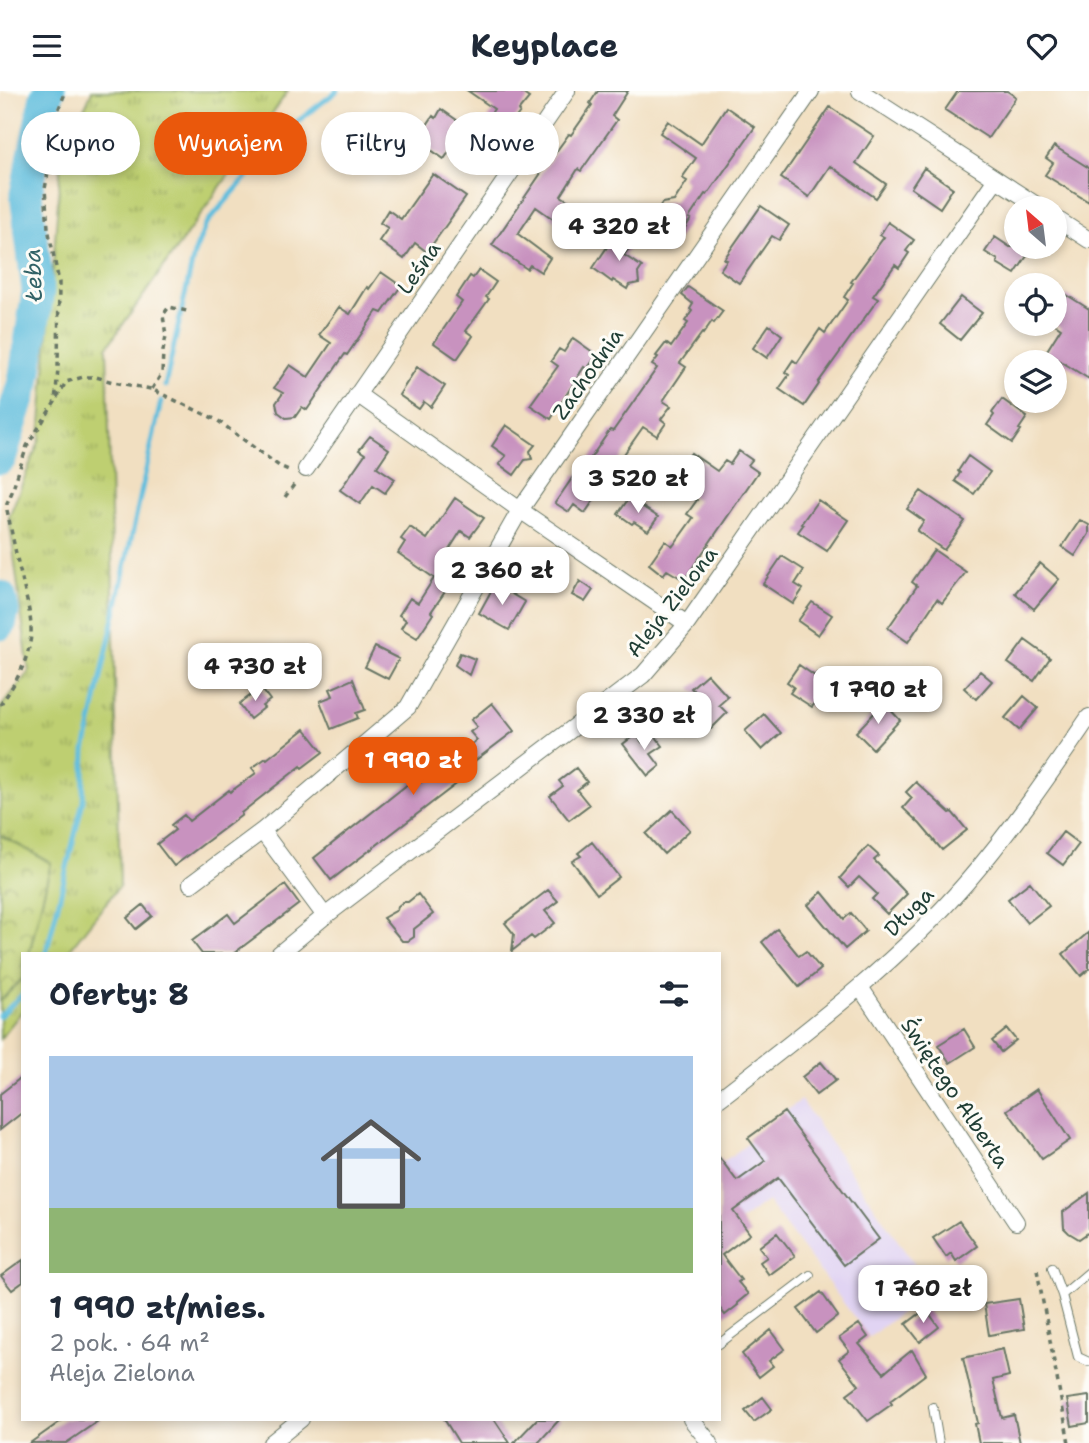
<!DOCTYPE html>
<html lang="pl">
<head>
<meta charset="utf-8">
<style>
  :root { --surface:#fff; --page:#f2f2f3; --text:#1f2937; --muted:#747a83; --accent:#ea580c }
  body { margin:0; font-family:"Shantell Sans",sans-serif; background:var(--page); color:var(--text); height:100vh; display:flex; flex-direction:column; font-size:26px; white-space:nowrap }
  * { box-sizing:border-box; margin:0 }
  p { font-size:23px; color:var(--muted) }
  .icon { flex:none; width:38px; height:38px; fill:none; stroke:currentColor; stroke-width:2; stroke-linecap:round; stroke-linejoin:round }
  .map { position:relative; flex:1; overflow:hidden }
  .details { position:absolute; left:21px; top:861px; width:700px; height:469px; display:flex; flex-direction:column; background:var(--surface); border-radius:0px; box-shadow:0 4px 10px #0003 }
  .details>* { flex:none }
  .top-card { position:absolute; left:21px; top:21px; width:700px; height:63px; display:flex; gap:14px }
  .needle { width:46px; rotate:332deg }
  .fabs { position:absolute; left:1004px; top:105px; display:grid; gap:14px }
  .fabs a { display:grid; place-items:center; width:63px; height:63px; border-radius:50%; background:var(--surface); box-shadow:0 4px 10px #0003; font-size:35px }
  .price { position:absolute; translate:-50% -60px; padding:0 16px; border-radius:14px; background:#fff; color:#222; font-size:23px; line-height:46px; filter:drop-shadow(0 2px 4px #0008) }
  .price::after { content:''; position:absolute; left:50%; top:42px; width:21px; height:16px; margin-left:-10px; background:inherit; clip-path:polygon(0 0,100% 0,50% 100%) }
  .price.selected { background:var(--accent); color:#fff }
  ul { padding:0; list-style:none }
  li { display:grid; align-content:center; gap:14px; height:371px; padding:0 28px }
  li span { display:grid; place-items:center; height:217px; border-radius:0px; color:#555 }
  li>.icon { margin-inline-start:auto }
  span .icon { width:126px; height:126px; fill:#fffc; stroke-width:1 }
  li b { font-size:30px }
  h2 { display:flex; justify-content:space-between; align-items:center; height:84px; padding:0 28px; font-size:30px }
  .chip { padding:0 24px; border-radius:32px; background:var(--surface); box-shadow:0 4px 10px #0003; font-size:24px; line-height:63px }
  .chip.selected { background:var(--accent); color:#fff }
  header { display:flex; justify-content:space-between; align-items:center; height:91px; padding:0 28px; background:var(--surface); font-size:32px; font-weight:700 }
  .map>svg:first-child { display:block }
  .built { fill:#e1d4f3 }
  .grass { fill:url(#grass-tufts); stroke:#6e8652; stroke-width:2 }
  .park { fill:url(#park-crowns); stroke:#6e8652; stroke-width:2 }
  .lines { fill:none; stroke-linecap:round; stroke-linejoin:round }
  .stream { stroke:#5fbddd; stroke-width:5 }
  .river { stroke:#5fbddd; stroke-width:33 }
  .building { fill:#c892bf }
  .service-casing { stroke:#687665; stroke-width:10 }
  .minor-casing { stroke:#687665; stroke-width:18 }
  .path { stroke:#687665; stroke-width:3.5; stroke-dasharray:5 5; stroke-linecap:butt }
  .service { stroke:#fff; stroke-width:8 }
  .minor { stroke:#fff; stroke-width:16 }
  .labels { text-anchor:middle; stroke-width:6; stroke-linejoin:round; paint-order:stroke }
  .street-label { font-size:21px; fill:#1f3d34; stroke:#fdfcf7 }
  .water-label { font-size:23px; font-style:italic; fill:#326367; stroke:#fdfcf7 }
</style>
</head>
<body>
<header><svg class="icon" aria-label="menu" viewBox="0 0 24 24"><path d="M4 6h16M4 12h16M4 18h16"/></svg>Keyplace<svg class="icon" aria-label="heart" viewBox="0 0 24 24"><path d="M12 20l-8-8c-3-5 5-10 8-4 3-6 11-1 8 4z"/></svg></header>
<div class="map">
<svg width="1089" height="1352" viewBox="0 0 1089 1352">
  <defs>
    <pattern id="grass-tufts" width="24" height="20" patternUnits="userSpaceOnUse" patternTransform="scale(1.75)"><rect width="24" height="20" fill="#becf71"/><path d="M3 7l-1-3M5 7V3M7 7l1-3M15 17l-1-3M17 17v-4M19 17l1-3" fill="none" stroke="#9aa95e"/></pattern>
    <pattern id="park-crowns" width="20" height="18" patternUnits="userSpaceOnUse" patternTransform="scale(1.75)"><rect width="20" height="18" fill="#becf71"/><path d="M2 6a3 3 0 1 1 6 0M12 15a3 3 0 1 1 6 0" fill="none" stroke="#9aa95e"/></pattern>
  </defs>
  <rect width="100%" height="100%" fill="#fdfcf7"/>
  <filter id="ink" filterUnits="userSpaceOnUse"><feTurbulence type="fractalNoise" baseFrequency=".0143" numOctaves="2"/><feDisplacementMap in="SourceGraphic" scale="14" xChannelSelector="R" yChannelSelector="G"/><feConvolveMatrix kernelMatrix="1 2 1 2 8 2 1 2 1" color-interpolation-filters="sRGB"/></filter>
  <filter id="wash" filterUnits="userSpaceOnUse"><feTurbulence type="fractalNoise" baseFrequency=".00686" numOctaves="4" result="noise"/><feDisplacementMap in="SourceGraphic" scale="28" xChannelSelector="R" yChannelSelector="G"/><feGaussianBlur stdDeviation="1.57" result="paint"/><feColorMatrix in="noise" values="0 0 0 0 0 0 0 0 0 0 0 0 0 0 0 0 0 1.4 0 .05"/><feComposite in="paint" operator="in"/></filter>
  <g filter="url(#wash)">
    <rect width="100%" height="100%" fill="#f1dfc1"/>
    <!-- built -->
    <path class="built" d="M801 1009 931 1198 869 1246 767 1110 719 1146V1074L750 1051 749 1047Z"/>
    <!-- grass -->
    <path class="grass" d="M92 0H288L107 256 120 794 66 863H29L51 772 0 744V617L29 581 9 426 40 348 61 70Z
      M23 887V919L0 948V910Z"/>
    <!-- park -->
    <path class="park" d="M0 744 51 772 29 863H23V887L0 910Z"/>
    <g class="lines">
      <!-- stream -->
      <path class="stream" d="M165 295 194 163 206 133 289 37 337 0
        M46 863 83 710 85 660 161 310
        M0 925 23 903"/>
      <!-- river -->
      <path class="river" d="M0 367 24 291 38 200 26 103 46 6 49 0
        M0 506 3 520 0 533"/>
    </g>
    <g id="blocks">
      <!-- building -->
      <path class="building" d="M468 0H519L529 7 519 19 520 21 506 40 488 27 494 18Z
        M598 0H628L612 25 617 29 581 80 578 78 561 105 569 110 556 130 536 116 518 143 550 167 541 181 530 174 527 178 492 154 550 69 569 43 571 44 592 14 590 12Z
        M958 0H1007L1016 6 988 47 945 19Z
        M726 16 755 36 707 104 705 103 689 127 691 128 673 154 654 141 659 134 656 122 662 112 674 110 687 90 682 87 696 67 660 42 668 30 701 53Z
        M830 16 874 45 856 72 886 93 876 107 830 75 809 106 781 87Z
        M441 18 461 32 455 40 458 42 451 52 454 54 444 68 417 49 433 25 436 27Z
        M1054 55 1089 77V111L1045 84 1053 72 1046 67Z
        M924 77 953 97 940 117 911 97Z
        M433 83 466 106 427 161 415 152 404 168 379 150 388 137 380 132 388 119 401 128Z
        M761 115 789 134 779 149 772 145 739 192 720 179 727 169 724 168Z
        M888 131 914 149 906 160 909 162 899 177 895 174 873 205 878 208 818 292 819 293 804 315 779 298 789 284 785 281 793 269 797 272 820 238 825 242 848 209 844 206 853 192 851 191 884 146 880 144Z
        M618 140 634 151 624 164 642 176 638 182 639 192 629 194 627 198 613 189 612 191 593 177Z
        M995 146 1010 156H1033L1015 183 997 172 998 169 985 161Z
        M479 179 496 191 486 206 489 208 466 240 473 245 457 268 434 252 462 211 456 206 470 185 473 187Z
        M381 181 401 195 382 222 377 220 347 264 345 263 307 319 302 316 295 326 286 327 278 321 276 312 283 302 274 297 290 274 308 286 331 252 319 244 339 216 350 223 367 196 369 198Z
        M688 196 723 220 714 232 712 230 703 243 702 242 680 272 686 276 663 310 671 315 661 328 666 332 657 345 643 336 599 399 600 400 585 422 574 414 569 421 555 412 575 383 578 385 610 339 613 340 657 277 652 274 658 266 656 265 666 252 671 256 688 232 685 230 692 220 690 218 693 213 682 204Z
        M1067 204 1089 218V288L1046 261 1061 237 1055 233V223Z
        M961 206 982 222 960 249 940 233Z
        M769 234 782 244 767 267 753 257Z
        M573 247 597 264 587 278 584 276 551 328 530 314 558 275 551 270 559 258 564 261Z
        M417 276 445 295 431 316 424 311 419 318 399 304Z
        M1002 308 1027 326 1019 338 1021 339 1012 352 987 334 994 324 992 322Z
        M506 334 535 354 530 360 532 368 525 369 514 384 499 373 506 365 492 355Z
        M370 345 389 358 377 376 395 388 385 402 373 394 360 413 340 399 365 363 359 359Z
        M739 360 752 369 748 374 758 381 684 489 667 479 663 484 649 473 665 450 673 455 693 427 687 423 697 409 671 391 691 362 717 380 725 370 730 373Z
        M968 365 990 381 974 403 955 390 960 382 958 380Z
        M921 400 965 430 944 459 917 440 924 430 907 418Z
        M455 407 484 427 470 446 461 440 440 473 456 485 431 521 433 523 417 547 401 537 406 529 399 524 410 507 418 512 434 487 398 462 405 451 401 448 410 436 427 448Z
        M629 407 658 426 648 440 634 431 632 433 618 423Z
        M818 409 848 429 827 460 798 441 803 434 801 433Z
        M1080 429 1089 434V443L1075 465 1062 456Z
        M934 459 966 481 942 512 937 508 908 551 888 537 917 495 912 491Z
        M782 465 804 479 795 493 803 498 793 513 763 493Z
        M1040 472 1059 488 1034 518 1015 502Z
        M580 490 593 499 585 511 572 504Z
        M495 493 525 511 509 539 479 522Z
        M812 511 832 524 818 544 798 530Z
        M1025 549 1050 567 1034 590 1008 572Z
        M375 556 399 568 388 588 365 576Z
        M460 562 475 568 469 584 455 574Z
        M799 574 815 585 817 582 835 593 828 602 831 617 818 608 812 616 790 602 794 596 787 591Z
        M980 580 992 590 976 608 964 597Z
        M707 583 728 606 719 614 727 622 711 638 703 637 698 631 686 644V630L678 622 698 604 691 597Z
        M353 588 365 619 356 622 358 627 331 638 320 610 333 605 330 598Z
        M261 597 270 609 262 615 264 617 250 628 239 613Z
        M1024 605 1038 617 1019 639 1005 627Z
        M492 612 514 640 468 675 472 681 331 789 314 767 417 686 421 691 477 649 470 641 477 636 471 629Z
        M884 612 900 629 873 658 856 641Z
        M764 623 781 642 762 659 745 640Z
        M305 638 323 661 302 677 301 675 241 722 242 724 174 775 157 753 175 739 171 734 184 724 189 730 229 699 230 701 256 682 252 677 266 667 267 668Z
        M653 642 663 655 651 663 660 675 648 685 623 653 636 643 642 651Z
        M576 677 587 691 577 699 589 714 569 729 550 705 563 695 559 690Z
        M916 691 950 722 952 721 967 739 942 759 920 733 903 717 912 707 906 701Z
        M672 719 690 739 664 763 646 743Z
        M1063 741 1079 753 1063 774 1047 762Z
        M592 751 619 786 597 803 572 770 581 765 578 762Z
        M868 755 879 765 874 769 907 803 887 823 872 808 877 803 859 786 849 796 840 787Z
        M1030 791 1049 815 1027 832 1008 808Z
        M285 794 299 813 233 863H202L192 850 228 823 235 832Z
        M548 799 558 810 545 820 555 832 534 848 531 845 512 860 514 843 505 832Z
        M822 801 844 828 851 822 866 840 845 858 808 814Z
        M418 803 433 823 414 838V846L408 850H402L383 827 397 819 398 815 403 811H408Z
        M143 814 152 825 136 838 127 827Z
        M777 838 799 865 806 860 821 878 799 896 762 851Z
        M1089 841V878L1081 885 1063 863Z
        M964 938 975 956 950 972 938 954Z
        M1007 938 1016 949 1001 961 992 950Z
        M821 971 836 989 816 1004 802 986Z
        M23 985V1021L0 1039V1003Z
        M1037 998 1070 1049 1042 1068 1007 1019Z
        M784 1021 879 1148 844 1174 778 1087 733 1120 750 1143 722 1164 741 1189 738 1191 748 1203 737 1212 738 1214 725 1224 719 1216V1066L737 1090 765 1070 748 1047Z
        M1089 1102V1141L1079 1148 1069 1142 1064 1137 1063 1121Z
        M959 1130 977 1155 956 1170 951 1162 946 1166 933 1147Z
        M777 1142 795 1165 769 1184 760 1171 767 1166 759 1156Z
        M23 1169V1191L12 1199 1 1185Z
        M961 1194 963 1213 934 1217 931 1198Z
        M821 1201 838 1225 816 1242 798 1218Z
        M1019 1208 1024 1238 989 1244 984 1213Z
        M926 1218 939 1236 920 1251 906 1233Z
        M859 1233 868 1246 859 1253 884 1282 912 1259 926 1283 890 1310 892 1313 868 1330 847 1303 859 1294 839 1268 849 1260 839 1247Z
        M771 1239 785 1258 769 1270 773 1275 759 1286 742 1263Z
        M1003 1258 1009 1285 993 1289 1002 1327 1014 1324 1020 1352H979L975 1333 978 1332 963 1267Z
        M1089 1305V1332L1072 1335 1067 1308Z
        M763 1306 772 1318 754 1331 745 1320Z
        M64 1328H101L66 1352H30Z
        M444 1328H494L510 1352H459Z
        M537 1328H560L538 1352H514Z"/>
    </g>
  </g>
  <g filter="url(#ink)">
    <use href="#blocks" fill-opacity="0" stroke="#687665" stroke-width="2"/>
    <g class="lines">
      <defs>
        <path id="service" d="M1052 1177 1062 1204 1078 1266 1089 1271
          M1062 1204 1089 1181
          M719 1253 810 1184
          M933 1316 939 1352"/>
        <path id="minor" d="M860 0 1041 117
          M1055 127 1089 149
          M357 303 520 419 687 533
          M306 378 567 0
          M262 740 325 825
          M191 793 262 740 408 616 520 419 811 0
          M279 863 325 825 643 584 687 533 996 88
          M860 896 1016 1131
          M719 1008C805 941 894 875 966 792 1011 740 1050 683 1089 626
          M691 1328 710 1352
          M271 1352 301 1328"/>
      </defs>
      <!-- service casing -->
      <use href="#service" class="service-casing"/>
      <!-- minor casing -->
      <use href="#minor" class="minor-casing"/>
      <!-- path -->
      <path class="path" d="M152 298 162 282 163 260 166 245 163 224 169 216 191 221
        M57 307 66 291 83 286H96L113 291 151 298 217 329 279 375 291 380
        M285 406 296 391
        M0 614C14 595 26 574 30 551 34 531 26 508 22 488 16 465 12 442 7 419V412L12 401 27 355 55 311 58 278 59 191 48 137 45 98 59 17 66 0
        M1037 1179 1069 1352"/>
      <!-- service -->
      <use href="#service" class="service"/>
      <!-- minor -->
      <use href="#minor" class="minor"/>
    </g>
  </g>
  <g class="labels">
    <!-- street labels -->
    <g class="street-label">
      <text transform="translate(419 177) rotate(-55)" y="7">Leśna</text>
      <text transform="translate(588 283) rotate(-55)" y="7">Zachodnia</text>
      <text transform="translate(672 511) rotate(-52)" y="7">Aleja Zielona</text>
      <text transform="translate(909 821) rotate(-45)" y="7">Długa</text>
      <text transform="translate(955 1002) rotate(56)" y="7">Świętego Alberta</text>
    </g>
    <!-- water labels -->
    <g class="water-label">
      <text transform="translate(33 184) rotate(-92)" y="8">Łeba</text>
    </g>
  </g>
</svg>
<div class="fabs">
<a><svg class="needle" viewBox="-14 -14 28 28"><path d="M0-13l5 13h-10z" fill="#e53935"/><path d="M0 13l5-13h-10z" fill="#747a83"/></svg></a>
<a><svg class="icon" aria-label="locate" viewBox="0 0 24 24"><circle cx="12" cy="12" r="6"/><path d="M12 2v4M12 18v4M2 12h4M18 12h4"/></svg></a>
<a><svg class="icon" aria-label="layers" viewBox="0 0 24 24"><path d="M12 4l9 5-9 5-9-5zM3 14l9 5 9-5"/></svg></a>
</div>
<b class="price" style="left:619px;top:172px">4 320 zł</b>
<b class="price" style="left:638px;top:424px">3 520 zł</b>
<b class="price" style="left:502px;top:516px">2 360 zł</b>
<b class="price" style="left:255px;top:612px">4 730 zł</b>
<b class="price" style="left:878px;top:635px">1 790 zł</b>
<b class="price" style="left:644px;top:661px">2 330 zł</b>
<b class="price selected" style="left:413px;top:706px">1 990 zł</b>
<b class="price" style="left:923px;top:1234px">1 760 zł</b>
<div class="top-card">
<a class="chip">Kupno</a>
<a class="chip selected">Wynajem</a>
<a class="chip">Filtry</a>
<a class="chip">Nowe</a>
</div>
<section class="details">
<h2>Oferty: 8<svg class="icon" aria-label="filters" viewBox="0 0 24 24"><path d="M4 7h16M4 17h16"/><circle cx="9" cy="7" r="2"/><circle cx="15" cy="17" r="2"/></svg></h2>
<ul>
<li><span style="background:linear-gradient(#a9c7e8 70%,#8fb573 0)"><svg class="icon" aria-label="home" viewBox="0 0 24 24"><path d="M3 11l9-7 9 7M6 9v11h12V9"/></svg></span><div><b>1 990 zł/mies.</b><p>2 pok. · 64 m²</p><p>Aleja Zielona</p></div></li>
</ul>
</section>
</div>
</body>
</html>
